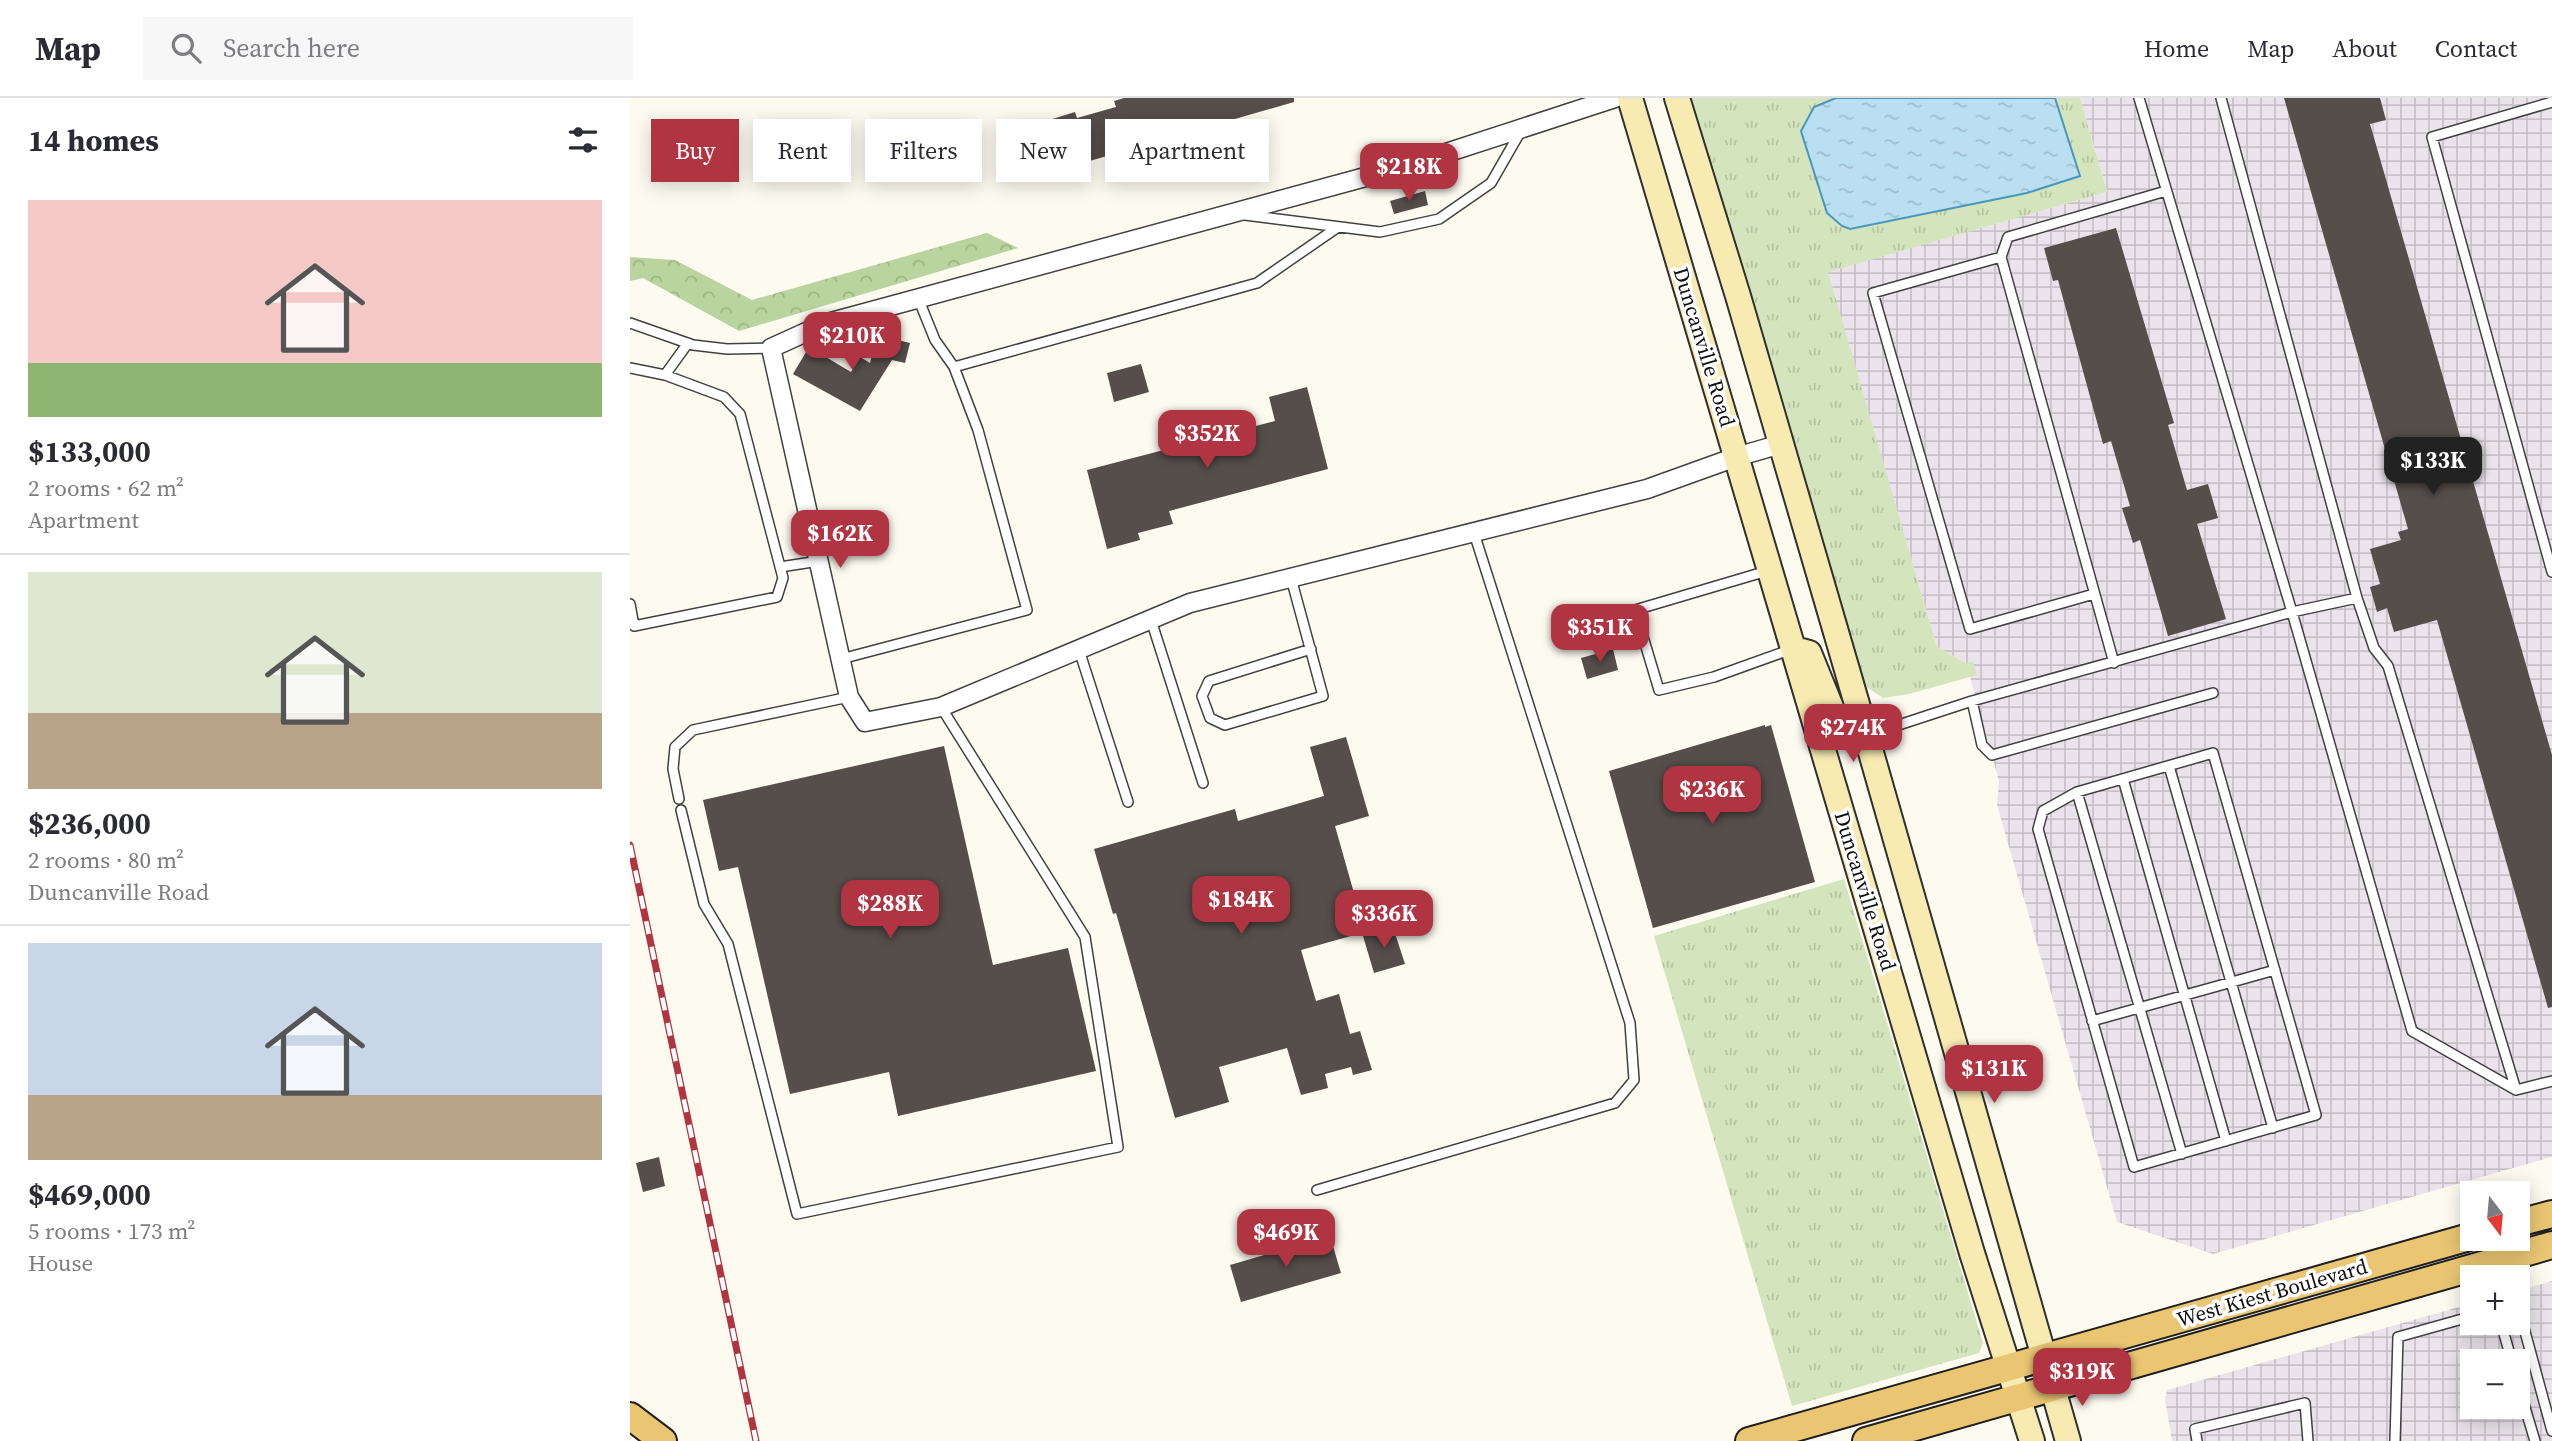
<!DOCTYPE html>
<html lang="en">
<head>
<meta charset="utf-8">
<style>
  :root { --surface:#fff; --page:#f7f7f7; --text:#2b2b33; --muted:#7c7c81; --line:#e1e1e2; --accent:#b03441 }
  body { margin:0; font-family:"Source Serif 4",serif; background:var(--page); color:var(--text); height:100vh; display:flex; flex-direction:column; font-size:26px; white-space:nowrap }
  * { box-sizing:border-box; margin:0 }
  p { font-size:23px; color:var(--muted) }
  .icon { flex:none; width:38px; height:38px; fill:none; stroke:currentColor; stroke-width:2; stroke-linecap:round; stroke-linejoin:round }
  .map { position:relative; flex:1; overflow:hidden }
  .side { display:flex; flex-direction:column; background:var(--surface); width:630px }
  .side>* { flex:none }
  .guide { position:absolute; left:21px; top:21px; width:665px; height:63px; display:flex; gap:14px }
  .needle { width:46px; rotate:164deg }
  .tools { position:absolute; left:1830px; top:1083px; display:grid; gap:14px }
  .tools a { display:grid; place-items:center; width:70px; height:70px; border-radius:0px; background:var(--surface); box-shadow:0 4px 18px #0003; font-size:35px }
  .price { position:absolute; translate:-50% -60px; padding:0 16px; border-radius:14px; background:var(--accent); color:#fff; font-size:23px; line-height:46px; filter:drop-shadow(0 2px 4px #0008) }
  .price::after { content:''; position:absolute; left:50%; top:42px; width:21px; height:16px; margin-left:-10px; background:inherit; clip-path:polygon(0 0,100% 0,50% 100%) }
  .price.on { background:#222; color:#fff }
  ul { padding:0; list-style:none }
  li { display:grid; align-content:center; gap:14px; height:371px; padding:0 28px }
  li+li { border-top:2px solid var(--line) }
  li span { display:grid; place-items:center; height:217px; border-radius:0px; color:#555 }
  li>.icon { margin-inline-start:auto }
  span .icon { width:126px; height:126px; fill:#fffc; stroke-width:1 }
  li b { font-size:30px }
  h2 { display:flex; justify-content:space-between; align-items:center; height:84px; padding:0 28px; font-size:30px }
  .chip { padding:0 24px; border-radius:0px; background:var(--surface); box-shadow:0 4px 18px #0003; font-size:24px; line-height:63px }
  .chip.on { background:var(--accent); color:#fff }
  header { display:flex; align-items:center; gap:42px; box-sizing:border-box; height:98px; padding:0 35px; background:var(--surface); border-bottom:2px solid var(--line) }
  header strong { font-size:33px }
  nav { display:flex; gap:38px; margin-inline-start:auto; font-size:24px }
  .search { width:490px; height:63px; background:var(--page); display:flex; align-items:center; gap:18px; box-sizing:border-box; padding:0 24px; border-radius:0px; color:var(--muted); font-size:26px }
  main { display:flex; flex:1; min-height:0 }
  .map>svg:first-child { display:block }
  .industrial { fill:url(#industrial-grid); fill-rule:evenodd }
  .grass { fill:url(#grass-tufts) }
  .forest { fill:url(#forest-crowns) }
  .water { fill:url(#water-ripples); stroke:#4897bf; stroke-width:2 }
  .building { fill:#554e4b }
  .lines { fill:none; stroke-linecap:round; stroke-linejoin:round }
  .service-casing { stroke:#414141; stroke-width:12 }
  .minor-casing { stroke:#414141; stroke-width:21 }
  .secondary-casing { stroke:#303030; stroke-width:28 }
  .primary-casing { stroke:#1f1f1f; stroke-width:30 }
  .service { stroke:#fff; stroke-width:9 }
  .minor { stroke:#fff; stroke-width:18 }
  .secondary { stroke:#f7ebb2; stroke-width:24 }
  .primary { stroke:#eac673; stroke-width:26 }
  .rail-casing { stroke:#b03441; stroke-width:7 }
  .rail { stroke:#fff; stroke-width:4.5; stroke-dasharray:13; stroke-linecap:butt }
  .labels { text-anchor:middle; stroke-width:7; stroke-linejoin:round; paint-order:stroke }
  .street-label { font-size:21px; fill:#0e0e0e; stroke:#fff }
</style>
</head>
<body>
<header>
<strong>Map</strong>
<div class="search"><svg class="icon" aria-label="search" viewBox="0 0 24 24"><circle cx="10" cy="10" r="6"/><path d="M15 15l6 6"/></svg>Search here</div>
<nav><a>Home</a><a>Map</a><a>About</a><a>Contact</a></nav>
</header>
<main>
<section class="side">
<h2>14 homes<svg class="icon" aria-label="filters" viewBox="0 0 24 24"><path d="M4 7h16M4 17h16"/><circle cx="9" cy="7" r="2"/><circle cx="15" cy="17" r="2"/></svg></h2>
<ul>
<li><span style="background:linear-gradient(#f6c9c9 75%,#8fb573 0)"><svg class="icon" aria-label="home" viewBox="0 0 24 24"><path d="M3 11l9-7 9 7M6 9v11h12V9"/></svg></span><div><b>$133,000</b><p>2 rooms · 62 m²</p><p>Apartment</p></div></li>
<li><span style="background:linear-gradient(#dfe7d0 65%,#b9a48a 0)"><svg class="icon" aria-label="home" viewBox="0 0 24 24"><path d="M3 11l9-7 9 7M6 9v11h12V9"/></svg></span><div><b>$236,000</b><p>2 rooms · 80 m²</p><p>Duncanville Road</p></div></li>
<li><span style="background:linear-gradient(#c9d6e8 70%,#b9a48a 0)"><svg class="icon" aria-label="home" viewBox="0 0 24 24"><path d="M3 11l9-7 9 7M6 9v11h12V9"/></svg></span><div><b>$469,000</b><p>5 rooms · 173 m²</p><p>House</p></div></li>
</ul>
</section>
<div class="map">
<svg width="1922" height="1343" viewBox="0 0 1922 1343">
  <defs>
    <pattern id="industrial-grid" width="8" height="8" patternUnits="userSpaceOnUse" patternTransform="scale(1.75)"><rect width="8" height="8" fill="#eae3eb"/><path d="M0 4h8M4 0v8" fill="none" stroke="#c8c2c8"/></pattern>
    <pattern id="grass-tufts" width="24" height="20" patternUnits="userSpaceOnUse" patternTransform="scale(1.75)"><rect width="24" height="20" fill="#d4e5bd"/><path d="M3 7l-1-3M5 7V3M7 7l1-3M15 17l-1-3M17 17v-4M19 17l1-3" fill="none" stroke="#b5c3a1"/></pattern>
    <pattern id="forest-crowns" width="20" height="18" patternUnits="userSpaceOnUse" patternTransform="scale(1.75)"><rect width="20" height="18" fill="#b9d49e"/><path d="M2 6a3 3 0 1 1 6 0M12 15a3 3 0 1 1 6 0" fill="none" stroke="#9eb587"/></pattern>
    <pattern id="water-ripples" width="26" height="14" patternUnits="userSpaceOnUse" patternTransform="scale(1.75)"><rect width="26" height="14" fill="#badff0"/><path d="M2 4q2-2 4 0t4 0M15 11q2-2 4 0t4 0" fill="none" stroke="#9fbecd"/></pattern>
  </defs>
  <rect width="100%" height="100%" fill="#fdfaf0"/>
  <!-- industrial -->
  <path class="industrial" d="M1450 0H1922V1059L1583 1156 1487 1124 1367 707 1369 683 1336 565 1307 549 1197 173 1477 94Z
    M1922 1183V1343H1542L1535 1301 1537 1292 1843 1205V1225H1888V1193ZM1843 1264H1888V1309H1843Z"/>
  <!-- grass -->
  <path class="grass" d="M1058 0H1450L1477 94 1198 174 1307 549 1336 565 1343 564 1347 577 1279 596 1253 600 1229 584Z
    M1214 781 1353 1245 1349 1255 1162 1308 1024 838Z"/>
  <!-- forest -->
  <path class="forest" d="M357 135 388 150 109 233 13 180 0 183V159L45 162 122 202Z"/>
  <!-- water -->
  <path class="water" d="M1206 0H1425L1450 78 1397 95 1220 131 1212 128 1197 115 1171 33 1184 9Z"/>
  <!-- building -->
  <path class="building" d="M494 0H664V4L425 73 413 30 418 28 416 23 445 14 447 20 486 9 484 3Z
    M1654 0H1750L1756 22 1740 26 1922 657V909L1918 910 1807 522 1764 534 1757 510 1747 514 1740 489 1750 486 1740 451 1771 442 1768 434 1778 431Z
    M795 93 798 107 764 116 760 103Z
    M1486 130 1544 325 1538 327 1557 392 1578 386 1588 420 1567 426 1596 521 1538 538 1510 442 1503 445 1492 410 1500 408 1481 343 1473 346 1428 182 1423 183 1414 150Z
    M247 237 280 245 275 265 262 262 230 313 163 276 179 249 221 274 230 259 240 265Z
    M511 266 519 294 484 304 477 275Z
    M677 289 698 371 539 413 543 426 508 435 510 442 477 451 457 372 645 323 639 299Z
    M983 551 988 572 957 581 951 560Z
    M1135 627V629L1141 627 1185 784 1023 830 979 673Z
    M716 639 739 718 705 728 735 834 671 852 686 903 709 896 720 936 730 933 742 972 723 977 721 969 695 976 698 990 671 997 657 950 589 969 599 1004 545 1020 486 815 483 816 464 751 605 711 608 723 694 698 680 649Z
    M314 648 363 867 438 850 466 973 268 1018 259 974 160 996 108 769 89 773 73 702Z
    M763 829 775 866 744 875 733 838Z
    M29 1059 35 1088 13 1094 6 1065Z
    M700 1138 711 1175 611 1204 600 1167Z"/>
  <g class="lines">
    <defs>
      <path id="service" d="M1509 0 1662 514 1782 933 1886 992 1922 983
        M1591 0 1727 500
        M1922 4 1802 39 1922 474
        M615 117 750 134 809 121 861 85 892 31
        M1371 159 1243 195 1340 531 1464 496
        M288 200 305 242 324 269 627 185 708 129
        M0 225 63 247 97 251 141 250
        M0 270 35 277 94 299 110 316 153 480 147 499 4 528 0 506
        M35 277 58 245
        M150 469 189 463
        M1137 473 1005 512 1029 592 1084 579 1162 551
        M661 480 693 598 595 627 580 620 572 598 579 583 681 551
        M521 522 573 685
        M449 552 498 704
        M211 561 397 512 348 332 324 269
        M1484 565 1371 159 1378 139 1536 93
        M1342 603 1662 514 1727 500 1744 550 1758 568 1886 992
        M1238 637 1342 603 1352 647 1362 657 1583 595
        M1583 655 1686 1017 1504 1069 1408 731 1413 713 1447 694Z
        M1539 668 1643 1030
        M1493 681 1596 1043
        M1447 694 1552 1056
        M49 701 43 671 45 649 63 632 219 599
        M51 712 74 806 98 846 167 1116 488 1049 455 839 311 609
        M1462 923 1645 872
        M687 1092 985 1005 1004 982 1000 925 844 435
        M1888 1208 1922 1333
        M1871 1225 1882 1264
        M1888 1286 1905 1343
        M1567 1343 1565 1331 1675 1305 1678 1343
        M1765 1343 1768 1239 1843 1218"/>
      <path id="minor" d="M985 0 776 68 194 226 141 250 219 599 235 624 311 609 560 505 1017 391 1106 359 1151 346"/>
      <path id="secondary" d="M1000 0 1342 1155 1402 1343
        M1047 0 1108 198 1236 637 1438 1343
        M1172 553 1179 555 1207 624 1218 635 1236 637"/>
      <path id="primary" d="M1888 1125 1922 1116
        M0 1318 33 1343
        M1119 1343 1843 1138
        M1236 1343 1922 1147"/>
    </defs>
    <!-- service casing -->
    <use href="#service" class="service-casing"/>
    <!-- minor casing -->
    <use href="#minor" class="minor-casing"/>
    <!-- secondary casing -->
    <use href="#secondary" class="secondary-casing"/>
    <!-- primary casing -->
    <use href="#primary" class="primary-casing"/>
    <!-- service -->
    <use href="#service" class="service"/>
    <!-- minor -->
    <use href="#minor" class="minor"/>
    <!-- secondary -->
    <use href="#secondary" class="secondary"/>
    <!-- primary -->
    <use href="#primary" class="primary"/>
    <defs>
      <path id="rail" d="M0 747 126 1343"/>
    </defs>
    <!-- rail casing -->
    <use href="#rail" class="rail-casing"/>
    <!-- rail -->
    <use href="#rail" class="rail"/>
  </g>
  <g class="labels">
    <!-- street labels -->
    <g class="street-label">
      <text transform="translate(1074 249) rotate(73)" y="7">Duncanville Road</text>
      <text transform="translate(1235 793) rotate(73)" y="7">Duncanville Road</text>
      <text transform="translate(1642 1195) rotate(-16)" y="7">West Kiest Boulevard</text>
    </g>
  </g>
</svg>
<div class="tools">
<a><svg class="needle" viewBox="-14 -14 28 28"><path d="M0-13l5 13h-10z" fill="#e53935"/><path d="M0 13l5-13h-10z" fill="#7c7c81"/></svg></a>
<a>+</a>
<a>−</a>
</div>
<b class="price" style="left:779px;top:105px">$218K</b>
<b class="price" style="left:222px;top:274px">$210K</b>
<b class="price" style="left:577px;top:372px">$352K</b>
<b class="price on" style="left:1803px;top:399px">$133K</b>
<b class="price" style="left:210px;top:472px">$162K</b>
<b class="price" style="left:970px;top:566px">$351K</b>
<b class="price" style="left:1223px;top:666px">$274K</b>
<b class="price" style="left:1082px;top:728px">$236K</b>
<b class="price" style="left:611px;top:838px">$184K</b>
<b class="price" style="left:260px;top:842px">$288K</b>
<b class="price" style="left:754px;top:852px">$336K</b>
<b class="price" style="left:1364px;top:1007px">$131K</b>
<b class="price" style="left:656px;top:1171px">$469K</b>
<b class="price" style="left:1452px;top:1310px">$319K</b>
<div class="guide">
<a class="chip on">Buy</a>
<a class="chip">Rent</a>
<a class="chip">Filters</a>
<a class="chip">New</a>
<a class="chip">Apartment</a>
</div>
</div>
</main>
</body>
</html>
